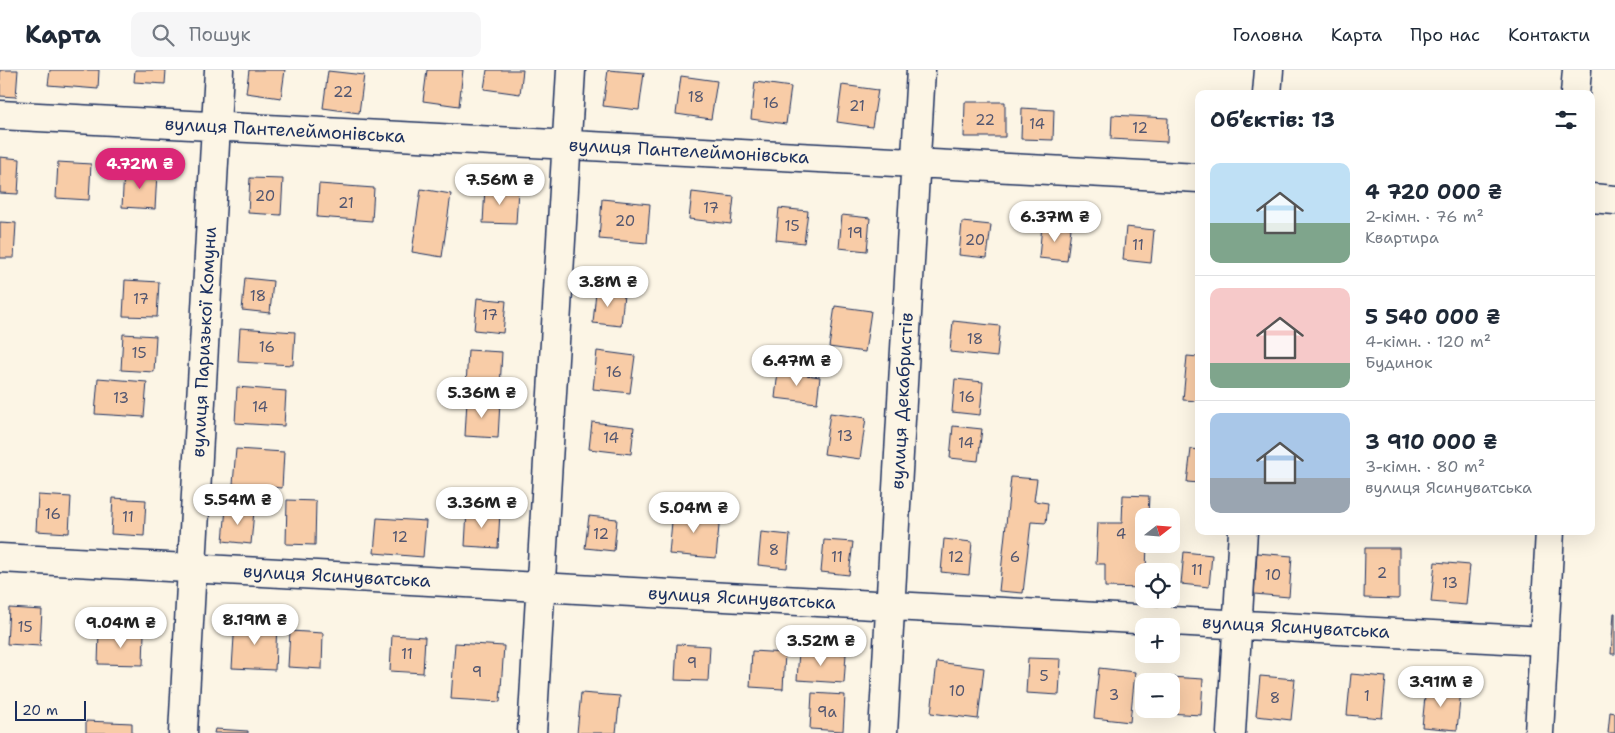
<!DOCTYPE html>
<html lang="uk">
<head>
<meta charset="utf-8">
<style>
  :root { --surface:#fff; --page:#f6f6f7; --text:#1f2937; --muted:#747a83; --line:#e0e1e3; --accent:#db2777 }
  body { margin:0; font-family:"Shantell Sans",sans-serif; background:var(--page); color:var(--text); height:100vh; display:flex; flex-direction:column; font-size:19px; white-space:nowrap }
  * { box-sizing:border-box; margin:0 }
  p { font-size:16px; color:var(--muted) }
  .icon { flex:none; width:28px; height:28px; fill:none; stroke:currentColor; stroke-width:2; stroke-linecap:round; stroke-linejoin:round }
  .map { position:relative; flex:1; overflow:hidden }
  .panel { position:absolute; left:1195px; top:20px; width:400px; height:445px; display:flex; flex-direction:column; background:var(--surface); border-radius:10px; box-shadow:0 5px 20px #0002 }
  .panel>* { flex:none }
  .needle { width:32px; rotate:73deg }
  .controls { position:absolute; left:1135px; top:438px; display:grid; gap:10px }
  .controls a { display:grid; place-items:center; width:45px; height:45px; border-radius:10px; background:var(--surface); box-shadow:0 5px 20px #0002; font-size:25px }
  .scale { position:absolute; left:15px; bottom:12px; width:71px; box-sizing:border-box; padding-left:5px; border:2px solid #1b2f5e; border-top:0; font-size:14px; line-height:18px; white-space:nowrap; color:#1b2f5e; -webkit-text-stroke:4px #fcf5e5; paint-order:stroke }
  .price { position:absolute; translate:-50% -42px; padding:0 11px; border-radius:18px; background:#fff; color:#222; font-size:16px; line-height:32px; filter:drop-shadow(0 1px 2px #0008) }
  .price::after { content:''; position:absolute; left:50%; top:30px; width:15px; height:11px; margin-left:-8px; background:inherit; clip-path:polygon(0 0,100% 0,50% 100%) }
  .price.selected { background:var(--accent); color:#fff }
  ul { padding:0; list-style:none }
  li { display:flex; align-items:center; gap:15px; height:125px; padding:0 15px }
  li+li { border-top:1px solid var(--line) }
  li span { display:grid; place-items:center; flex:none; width:140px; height:100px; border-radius:10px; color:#555 }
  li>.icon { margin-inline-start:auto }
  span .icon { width:60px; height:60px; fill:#fffc; stroke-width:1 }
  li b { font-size:21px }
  h2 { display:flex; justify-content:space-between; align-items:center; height:60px; padding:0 15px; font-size:21px }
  header { display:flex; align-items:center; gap:30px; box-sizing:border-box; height:70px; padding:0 25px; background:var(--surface); border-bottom:1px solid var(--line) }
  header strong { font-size:24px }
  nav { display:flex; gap:28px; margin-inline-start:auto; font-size:18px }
  .search { width:350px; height:45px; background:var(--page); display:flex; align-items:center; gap:12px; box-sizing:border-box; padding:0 18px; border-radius:10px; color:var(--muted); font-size:19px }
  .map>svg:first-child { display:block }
  .building { fill:#f8cca7; stroke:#1b2f5e }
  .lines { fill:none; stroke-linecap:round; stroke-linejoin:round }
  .minor-casing { stroke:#1b2f5e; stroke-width:31 }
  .tertiary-casing { stroke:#1b2f5e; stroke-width:31 }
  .minor { stroke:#fcf5e5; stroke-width:28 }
  .tertiary { stroke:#fcf5e5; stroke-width:28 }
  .labels { text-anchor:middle; stroke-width:4; stroke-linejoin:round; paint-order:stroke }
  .number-label { font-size:15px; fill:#525670 }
  .street-label { font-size:18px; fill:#1b2f5e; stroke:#fcf5e5 }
</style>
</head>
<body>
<header>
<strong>Карта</strong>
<div class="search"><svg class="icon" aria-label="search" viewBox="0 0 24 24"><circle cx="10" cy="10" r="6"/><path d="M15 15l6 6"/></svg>Пошук</div>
<nav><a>Головна</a><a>Карта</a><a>Про нас</a><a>Контакти</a></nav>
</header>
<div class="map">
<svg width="1615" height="663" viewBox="0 0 1615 663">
  <rect width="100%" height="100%" fill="#fcf5e5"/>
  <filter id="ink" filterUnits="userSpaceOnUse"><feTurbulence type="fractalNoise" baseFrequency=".02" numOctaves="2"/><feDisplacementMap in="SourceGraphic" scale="10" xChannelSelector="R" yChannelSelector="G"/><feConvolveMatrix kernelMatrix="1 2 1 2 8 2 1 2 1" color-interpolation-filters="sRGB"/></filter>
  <g filter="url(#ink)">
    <!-- building -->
    <path class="building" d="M0 0H18L16 27 0 26Z
      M50 0H99L98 19 48 15Z
      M135 0H166L165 14 134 12Z
      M249 0H285L281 28 246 23Z
      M427 0H463L459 36 423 31Z
      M487 0H523L520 24 484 19Z
      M608 0 644 3 639 40 603 36Z
      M328 1 364 5 359 43 323 38Z
      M681 6 717 11 711 49 676 44Z
      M755 12 791 17 786 54 751 49Z
      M842 15 878 20 872 57 837 52Z
      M965 32H1005V67H964Z
      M1022 38 1054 40 1053 70 1021 69Z
      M1112 45 1168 48 1167 72 1111 69Z
      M0 87 20 89 18 124 0 123Z
      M58 92 91 94 89 130 56 128Z
      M124 101 157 103 155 139 122 137Z
      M250 108 283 109 281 145 248 143Z
      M319 114 374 118 372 151 317 147Z
      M485 117 518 119 516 154 483 153Z
      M421 119 451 124 442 187 412 182Z
      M692 122 734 127 731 154 689 149Z
      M602 129 650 134 647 173 599 169Z
      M779 138 808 141 804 173 776 170Z
      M842 145 870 148 867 181 839 178Z
      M0 152 16 153 14 188H0Z
      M962 152 991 155 987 188 959 185Z
      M1042 155 1071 158 1067 191 1039 188Z
      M1126 157 1154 160 1151 193 1123 190Z
      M245 208 273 211 270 243 242 240Z
      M125 210 159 212 157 247 123 246Z
      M596 221 624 224 621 256 593 253Z
      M477 228 506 231 503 263 474 260Z
      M835 236 871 241 865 282 829 277Z
      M953 251 1000 256 997 287 950 282Z
      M240 258 295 262 293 295 238 292Z
      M123 264 156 266 154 302 121 300Z
      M468 280 502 282 500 318 466 316Z
      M597 281 635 286 630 323 593 319Z
      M1187 286 1199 287V331L1183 330Z
      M778 301 820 307 817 333 775 328Z
      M98 308 147 312 144 347 95 344Z
      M955 309 983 312 980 345 952 342Z
      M237 317 286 321 284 356 235 353Z
      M467 330 500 332 498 368 465 366Z
      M830 343 866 348 860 389 824 384Z
      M592 352 634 357 631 384 589 379Z
      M953 356 982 359 978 391 950 388Z
      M236 379 284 382 282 418 233 414Z
      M1191 379 1199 380V413L1187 412Z
      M1011 407 1037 409 1034 431 1048 433 1046 453 1031 452 1023 523 999 521Z
      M38 425 71 427 69 463 36 461Z
      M1123 425 1149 426 1148 446H1144V474H1147L1146 501H1144V518L1105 517V494H1096L1098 453H1122Z
      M113 428 146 430 144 466 111 464Z
      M287 430 316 431 315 475 286 474Z
      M226 438 254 441 251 474 223 471Z
      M467 440 500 442 498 478 465 476Z
      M673 441 720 445 716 488 669 484Z
      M589 446 617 449 614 481 585 478Z
      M377 448 426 451 423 487 374 483Z
      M761 462 790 465 787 498 758 495Z
      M944 469 972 472 969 505 941 502Z
      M824 470 853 472 849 505 821 502Z
      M1365 478H1399V529L1364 528Z
      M1184 482 1212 485 1209 517 1181 514Z
      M1257 483 1292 486 1289 527 1254 524Z
      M1435 492 1470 495 1466 535 1431 532Z
      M9 538 42 540 40 576 7 574Z
      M1614 543H1615V584H1611Z
      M235 551 277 553 275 600 232 598Z
      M290 561 323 563 322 599 288 597Z
      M99 562 144 563 143 595 98 594Z
      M392 565 425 567 423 603 390 601Z
      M455 573 504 576 500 632 451 629Z
      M677 574 710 576 708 611 675 610Z
      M752 581 785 583 783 619 750 617Z
      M799 581 846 584 844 613 797 610Z
      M1028 588 1061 589 1059 625 1026 623Z
      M937 592 984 598 978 649 931 643Z
      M1099 598 1135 602 1130 652 1094 648Z
      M1351 604 1386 607 1382 648 1347 645Z
      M1260 606 1295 609 1291 650 1256 646Z
      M1170 607 1203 609 1201 645 1167 643 1168 639H1171V611H1169Z
      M1426 616 1461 620 1457 660 1422 657Z
      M581 623 620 626 616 663H577Z
      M812 623 845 625 843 661 810 659Z
      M1610 642 1615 643V663H1608Z
      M86 651 132 653V663H86Z
      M215 659 248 661V663H214Z"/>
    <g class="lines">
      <defs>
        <path id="minor" d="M1267 24 1269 0
          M0 45 1199 108
          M1591 128 1615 130
          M0 488 1544 571
          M183 663 219 0
          M532 663 571 0
          M883 663 921 0
          M1231 663 1243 461"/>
        <path id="tertiary" d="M1575 24 1577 0
          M1539 663 1550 461"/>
      </defs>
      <!-- minor casing -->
      <use href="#minor" class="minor-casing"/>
      <!-- tertiary casing -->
      <use href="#tertiary" class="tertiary-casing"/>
      <!-- minor -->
      <use href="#minor" class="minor"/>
      <!-- tertiary -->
      <use href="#tertiary" class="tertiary"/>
    </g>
  </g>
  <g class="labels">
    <!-- number labels -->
    <g class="number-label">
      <text x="343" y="27">22</text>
      <text x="696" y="32">18</text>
      <text x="771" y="38">16</text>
      <text x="857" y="41">21</text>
      <text x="985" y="55">22</text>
      <text x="1037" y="59">14</text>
      <text x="1140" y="63">12</text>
      <text x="265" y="131">20</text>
      <text x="346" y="138">21</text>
      <text x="711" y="143">17</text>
      <text x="625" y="156">20</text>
      <text x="792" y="161">15</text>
      <text x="855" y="168">19</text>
      <text x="975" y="175">20</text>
      <text x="1138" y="180">11</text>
      <text x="258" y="231">18</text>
      <text x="141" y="234">17</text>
      <text x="490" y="250">17</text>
      <text x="975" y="274">18</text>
      <text x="267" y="282">16</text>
      <text x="139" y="288">15</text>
      <text x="614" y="307">16</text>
      <text x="967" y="332">16</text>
      <text x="121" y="333">13</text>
      <text x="260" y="342">14</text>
      <text x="845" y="371">13</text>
      <text x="611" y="373">14</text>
      <text x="966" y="378">14</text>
      <text x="53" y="449">16</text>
      <text x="128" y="452">11</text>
      <text x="601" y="469">12</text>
      <text x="1121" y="469">4</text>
      <text x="400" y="472">12</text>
      <text x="774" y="485">8</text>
      <text x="837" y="492">11</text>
      <text x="956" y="492">12</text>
      <text x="1015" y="492">6</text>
      <text x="1197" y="505">11</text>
      <text x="1382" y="508">2</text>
      <text x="1273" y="510">10</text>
      <text x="1450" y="518">13</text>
      <text x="25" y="562">15</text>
      <text x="407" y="589">11</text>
      <text x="692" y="598">9</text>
      <text x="477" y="607">9</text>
      <text x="1044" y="611">5</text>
      <text x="957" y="626">10</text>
      <text x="1114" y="630">3</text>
      <text x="1367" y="631">1</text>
      <text x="1275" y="633">8</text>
      <text x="827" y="647">9а</text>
    </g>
    <!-- street labels -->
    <g class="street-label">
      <text transform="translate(285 60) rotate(3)" y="6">вулиця Пантелеймонівська</text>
      <text transform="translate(689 81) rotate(3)" y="6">вулиця Пантелеймонівська</text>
      <text transform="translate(204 272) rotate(-87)" y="6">вулиця Паризької Комуни</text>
      <text transform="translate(902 331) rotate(-87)" y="6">вулиця Декабристів</text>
      <text transform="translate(337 506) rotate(3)" y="6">вулиця Ясинуватська</text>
      <text transform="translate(742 528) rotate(3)" y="6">вулиця Ясинуватська</text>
      <text transform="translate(1296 557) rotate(3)" y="6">вулиця Ясинуватська</text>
    </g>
  </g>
</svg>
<div class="controls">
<a><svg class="needle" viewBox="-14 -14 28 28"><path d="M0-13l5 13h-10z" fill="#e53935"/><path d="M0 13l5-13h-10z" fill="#747a83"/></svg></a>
<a><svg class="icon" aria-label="locate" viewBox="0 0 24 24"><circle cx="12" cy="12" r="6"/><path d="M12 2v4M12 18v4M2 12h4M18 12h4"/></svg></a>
<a>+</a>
<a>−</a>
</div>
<div class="scale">20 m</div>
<b class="price selected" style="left:140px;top:120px">4.72M ₴</b>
<b class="price" style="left:500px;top:136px">7.56M ₴</b>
<b class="price" style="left:1055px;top:173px">6.37M ₴</b>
<b class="price" style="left:608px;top:238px">3.8M ₴</b>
<b class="price" style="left:797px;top:317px">6.47M ₴</b>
<b class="price" style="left:482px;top:349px">5.36M ₴</b>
<b class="price" style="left:238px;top:456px">5.54M ₴</b>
<b class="price" style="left:482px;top:459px">3.36M ₴</b>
<b class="price" style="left:694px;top:464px">5.04M ₴</b>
<b class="price" style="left:255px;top:576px">8.19M ₴</b>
<b class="price" style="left:121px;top:579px">9.04M ₴</b>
<b class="price" style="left:821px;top:597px">3.52M ₴</b>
<b class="price" style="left:1441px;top:638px">3.91M ₴</b>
<section class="panel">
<h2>Об’єктів: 13<svg class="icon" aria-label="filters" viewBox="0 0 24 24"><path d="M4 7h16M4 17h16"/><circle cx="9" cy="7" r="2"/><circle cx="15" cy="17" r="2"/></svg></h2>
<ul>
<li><span style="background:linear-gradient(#bfe0f5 60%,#7fa58c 0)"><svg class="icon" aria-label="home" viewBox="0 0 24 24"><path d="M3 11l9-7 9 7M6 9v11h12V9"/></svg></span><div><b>4 720 000 ₴</b><p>2-кімн. · 76 m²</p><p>Квартира</p></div></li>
<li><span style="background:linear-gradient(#f6c9c9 75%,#7fa58c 0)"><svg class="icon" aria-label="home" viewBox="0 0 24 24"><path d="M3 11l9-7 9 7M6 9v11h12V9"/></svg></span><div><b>5 540 000 ₴</b><p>4-кімн. · 120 m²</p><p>Будинок</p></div></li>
<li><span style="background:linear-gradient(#a9c7e8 65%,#9aa5b1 0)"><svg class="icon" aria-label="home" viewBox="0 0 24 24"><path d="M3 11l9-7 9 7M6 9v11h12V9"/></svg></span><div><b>3 910 000 ₴</b><p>3-кімн. · 80 m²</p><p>вулиця Ясинуватська</p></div></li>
</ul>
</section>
</div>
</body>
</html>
